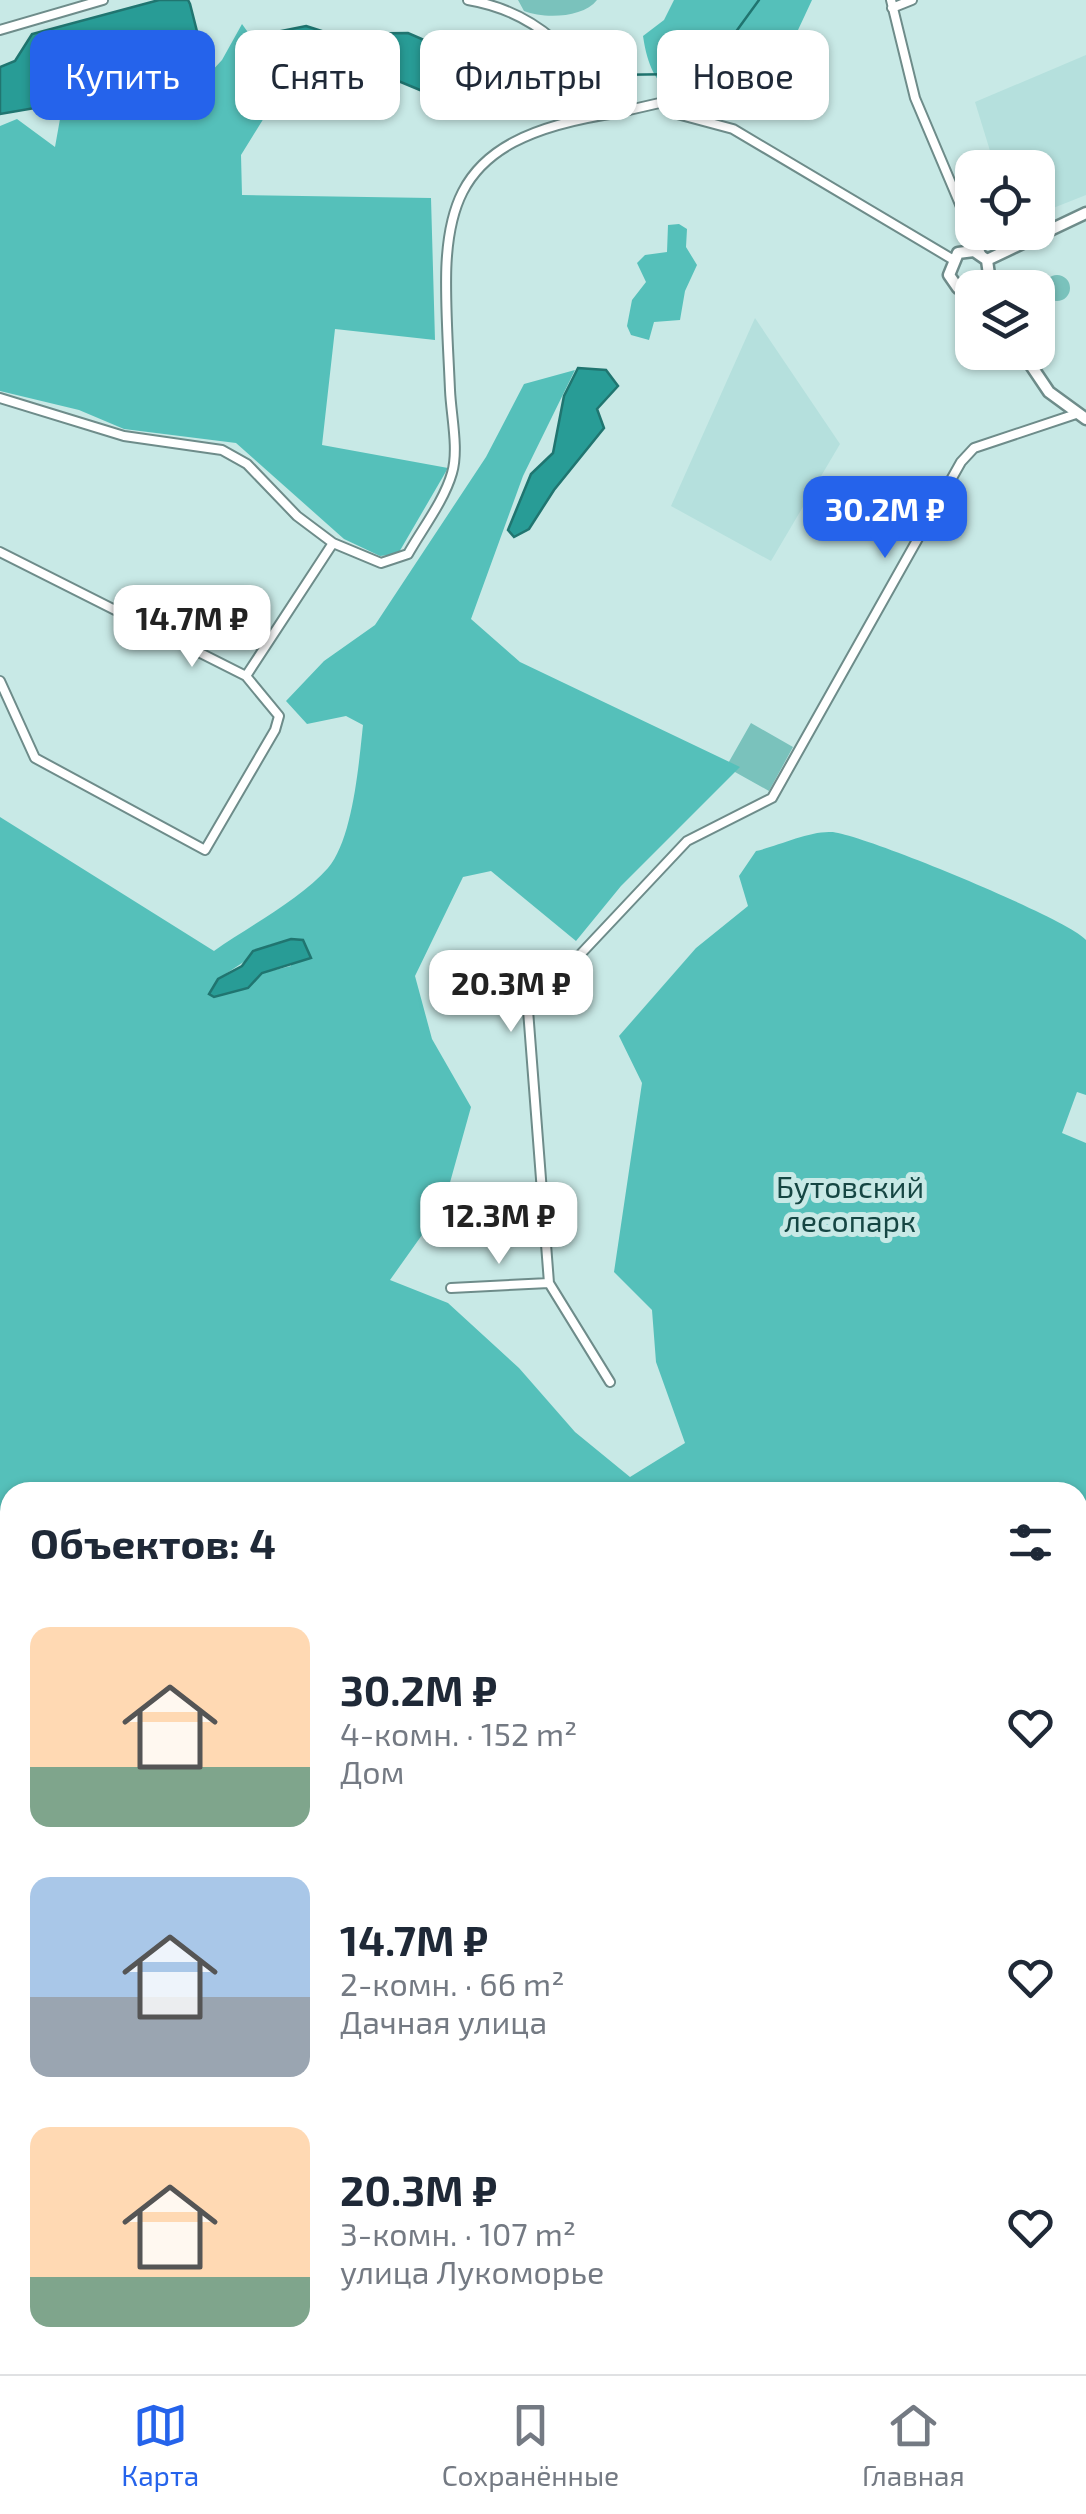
<!DOCTYPE html>
<html lang="ru">
<head>
<meta charset="utf-8">
<style>
  :root { --surface:#fff; --page:#f6f6f7; --text:#1f2937; --muted:#747a83; --line:#e0e1e3; --accent:#2563eb }
  body { margin:0; font-family:"Exo 2",sans-serif; background:var(--page); color:var(--text); height:100vh; display:flex; flex-direction:column; font-size:38px; white-space:nowrap }
  * { box-sizing:border-box; margin:0 }
  p { font-size:32px; color:var(--muted) }
  .icon { flex:none; width:55px; height:55px; fill:none; stroke:currentColor; stroke-width:2; stroke-linecap:round; stroke-linejoin:round }
  .map { position:relative; flex:1; overflow:hidden }
  .side { position:absolute; left:0px; top:1482px; width:1088px; height:892px; display:flex; flex-direction:column; background:var(--surface); border-radius:30px 30px 0 0; box-shadow:0 2px 8px #0004 }
  .side>* { flex:none }
  .top-card { position:absolute; left:30px; top:30px; width:1028px; height:90px; display:flex; gap:20px }
  .controls { position:absolute; left:955px; top:150px; display:grid; gap:20px }
  .controls a { display:grid; place-items:center; width:100px; height:100px; border-radius:20px; background:var(--surface); box-shadow:0 2px 8px #0004; font-size:50px }
  .price { position:absolute; translate:-50% -85px; padding:0 22px; border-radius:20px; background:#fff; color:#222; font-size:32px; line-height:65px; filter:drop-shadow(0 2px 5px #0008) }
  .price::after { content:''; position:absolute; left:50%; top:60px; width:30px; height:22px; margin-left:-15px; background:inherit; clip-path:polygon(0 0,100% 0,50% 100%) }
  .price.current { background:var(--accent); color:#fff }
  ul { padding:0; list-style:none }
  li { display:flex; align-items:center; gap:30px; height:250px; padding:0 30px }
  li span { display:grid; place-items:center; flex:none; width:280px; height:200px; border-radius:20px; color:#555 }
  li>.icon { margin-inline-start:auto }
  span .icon { width:120px; height:120px; fill:#fffc; stroke-width:1 }
  li b { font-size:42px }
  h2 { display:flex; justify-content:space-between; align-items:center; height:120px; padding:0 30px; font-size:42px }
  .pill { padding:0 35px; border-radius:20px; background:var(--surface); box-shadow:0 2px 8px #0004; font-size:35px; line-height:90px }
  .pill.current { background:var(--accent); color:#fff }
  .tabs { display:flex; justify-content:space-around; align-items:center; height:140px; border-top:2px solid var(--line); background:var(--surface); font-size:28px; color:var(--muted) }
  .tabs a { display:grid; justify-items:center; gap:5px }
  .tabs .current { color:var(--accent) }
  .map>svg:first-child { display:block }
  .built { fill:#b5e0dd }
  .green { fill:#7ac2bc }
  .forest { fill:#55c0ba; fill-rule:evenodd }
  .water { fill:#289c96; stroke:#207570; stroke-width:2.5 }
  .lines { fill:none; stroke-linecap:round; stroke-linejoin:round }
  .stream { stroke:#207570; stroke-width:2.5 }
  .minor-casing { stroke:#6e8c8a; stroke-width:12 }
  .tertiary-casing { stroke:#6e8c8a; stroke-width:15 }
  .minor { stroke:#fff; stroke-width:8 }
  .tertiary { stroke:#fff; stroke-width:10 }
  .labels { text-anchor:middle; stroke-width:10; stroke-linejoin:round; paint-order:stroke }
  .park-label { font-size:30px; fill:#154643; stroke:#c8e9e6 }
</style>
</head>
<body>
<div class="map">
<svg width="1086" height="2374" viewBox="0 0 1086 2374">
  <rect width="100%" height="100%" fill="#c8e9e6"/>
  <!-- built -->
  <path class="built" d="M1086 55V195L1038 214V168L995 167 975 102Z
    M755 318 840 444 771 561 671 506Z"/>
  <!-- green -->
  <path class="green" d="M518 0H597C583 18 544 19 524 11Z
    M1044 288a13 13 0 1 1 26 0a13 13 0 1 1-26 0Z
    M751 723 793 747 769 791 726 767Z"/>
  <!-- forest -->
  <path class="forest" d="M674 0H812L791 45 763 59 754 84 733 101C678 100 652 97 643 36L664 20Z
    M242 24 285 84 241 155 242 195 431 198 435 340 335 329 322 445 448 468 398 554 380 556 344 539 236 443 124 429 79 410 0 391V126L17 119 55 147 60 119 154 91 196 88 222 60Z
    M679 224 687 229 686 247 697 265 685 291 680 320 654 322 649 340 631 335 627 326 632 300 646 282 637 263 645 255 667 252 668 225Z
    M575 370 523 476 471 619 520 662 740 767 621 886 576 941 491 871 463 877 415 976 432 1039 471 1107 444 1204 390 1280 448 1303 519 1368 575 1432 630 1477 685 1443 656 1362 652 1310 614 1272 642 1083 619 1036 696 948 748 906 739 876 756 851C778 846 809 831 831 832 858 832 1071 920 1086 940V1095L1077 1092 1062 1133 1086 1143V1998L1078 1999V1492H10V2365H736L732 2374H0V817L214 951C248 927 301 899 328 868 353 839 359 762 363 725L346 716 307 724 286 701 324 661 375 625 486 457 524 384ZM291 939V966L262 973 247 988 214 997 218 979 269 945Z"/>
  <!-- water -->
  <path class="water" d="M159 0H188L190 4 202 51 196 88C179 82 172 91 157 92 139 92 126 83 108 94L92 86 75 101 0 114V67L15 61 32 34Z
    M306 26 331 34 408 33 454 53 493 52 512 100 505 107 442 89 432 95 396 80H321L261 50 266 34Z
    M578 368 606 370 618 386 597 409 604 428 554 490 529 529 514 537 508 530 531 474 553 453 564 396Z
    M291 939 303 940 311 958 262 973 248 988 214 997 209 994 218 979 242 966 253 951Z"/>
  <g class="lines">
    <!-- stream -->
    <path class="stream" d="M606 75 683 74 735 33 759 0"/>
    <defs>
      <path id="minor" d="M468 0C540 12 576 57 616 113L690 96 677 114 733 129 952 259
        M891 0 915 98 981 254
        M892 8 912 0
        M0 30 103 0
        M0 398 124 436 222 450 247 464 297 516 333 543 381 563 408 554C422 529 444 501 452 473 459 449 451 415 450 390 443 228 424 141 616 113
        M0 552 246 676 279 716 275 730 205 850 35 758 0 681
        M246 676 333 543
        M451 1288 549 1283
        M610 1382 549 1283 528 1010 687 841 772 798 961 462 974 448 1076 414
        M1078 2007H1086
        M1078 2215 1086 2193
        M746 2374 749 2365
        M828 2374 831 2365
        M920 2374 923 2365
        M1016 2374 1019 2365"/>
      <path id="tertiary" d="M987 260 1086 213
        M972 291 958 288 949 275 958 253 974 251 987 260 989 275 981 288
        M1022 352 1049 392 1086 419"/>
    </defs>
    <!-- minor casing -->
    <use href="#minor" class="minor-casing"/>
    <!-- tertiary casing -->
    <use href="#tertiary" class="tertiary-casing"/>
    <!-- minor -->
    <use href="#minor" class="minor"/>
    <!-- tertiary -->
    <use href="#tertiary" class="tertiary"/>
  </g>
  <g class="labels">
    <!-- park labels -->
    <g class="park-label">
      <text x="850" y="1198">Бутовский<tspan x="850" dy="34">лесопарк</tspan></text>
    </g>
  </g>
</svg>
<div class="controls">
<a><svg class="icon" aria-label="locate" viewBox="0 0 24 24"><circle cx="12" cy="12" r="6"/><path d="M12 2v4M12 18v4M2 12h4M18 12h4"/></svg></a>
<a><svg class="icon" aria-label="layers" viewBox="0 0 24 24"><path d="M12 4l9 5-9 5-9-5zM3 14l9 5 9-5"/></svg></a>
</div>
<b class="price current" style="left:885px;top:561px">30.2M ₽</b>
<b class="price" style="left:192px;top:670px">14.7M ₽</b>
<b class="price" style="left:511px;top:1035px">20.3M ₽</b>
<b class="price" style="left:499px;top:1267px">12.3M ₽</b>
<div class="top-card">
<a class="pill current">Купить</a>
<a class="pill">Снять</a>
<a class="pill">Фильтры</a>
<a class="pill">Новое</a>
</div>
<section class="side">
<h2>Объектов: 4<svg class="icon" aria-label="filters" viewBox="0 0 24 24"><path d="M4 7h16M4 17h16"/><circle cx="9" cy="7" r="2"/><circle cx="15" cy="17" r="2"/></svg></h2>
<ul>
<li><span style="background:linear-gradient(#ffd9b3 70%,#7fa58c 0)"><svg class="icon" aria-label="home" viewBox="0 0 24 24"><path d="M3 11l9-7 9 7M6 9v11h12V9"/></svg></span><div><b>30.2M ₽</b><p>4-комн. · 152 m²</p><p>Дом</p></div><svg class="icon" aria-label="heart" viewBox="0 0 24 24"><path d="M12 20l-8-8c-3-5 5-10 8-4 3-6 11-1 8 4z"/></svg></li>
<li><span style="background:linear-gradient(#a9c7e8 60%,#9aa5b1 0)"><svg class="icon" aria-label="home" viewBox="0 0 24 24"><path d="M3 11l9-7 9 7M6 9v11h12V9"/></svg></span><div><b>14.7M ₽</b><p>2-комн. · 66 m²</p><p>Дачная улица</p></div><svg class="icon" aria-label="heart" viewBox="0 0 24 24"><path d="M12 20l-8-8c-3-5 5-10 8-4 3-6 11-1 8 4z"/></svg></li>
<li><span style="background:linear-gradient(#ffd9b3 75%,#7fa58c 0)"><svg class="icon" aria-label="home" viewBox="0 0 24 24"><path d="M3 11l9-7 9 7M6 9v11h12V9"/></svg></span><div><b>20.3M ₽</b><p>3-комн. · 107 m²</p><p>улица Лукоморье</p></div><svg class="icon" aria-label="heart" viewBox="0 0 24 24"><path d="M12 20l-8-8c-3-5 5-10 8-4 3-6 11-1 8 4z"/></svg></li>
</ul>
</section>
</div>
<nav class="tabs">
<a class="current"><svg class="icon" aria-label="map" viewBox="0 0 24 24"><path d="M3 6l6-2 6 2 6-2v14l-6 2-6-2-6 2zM9 4v14M15 6v14"/></svg>Карта</a>
<a><svg class="icon" aria-label="saved" viewBox="0 0 24 24"><path d="M7 4h10v16l-5-4-5 4z"/></svg>Сохранённые</a>
<a><svg class="icon" aria-label="home" viewBox="0 0 24 24"><path d="M3 11l9-7 9 7M6 9v11h12V9"/></svg>Главная</a>
</nav>
</body>
</html>
